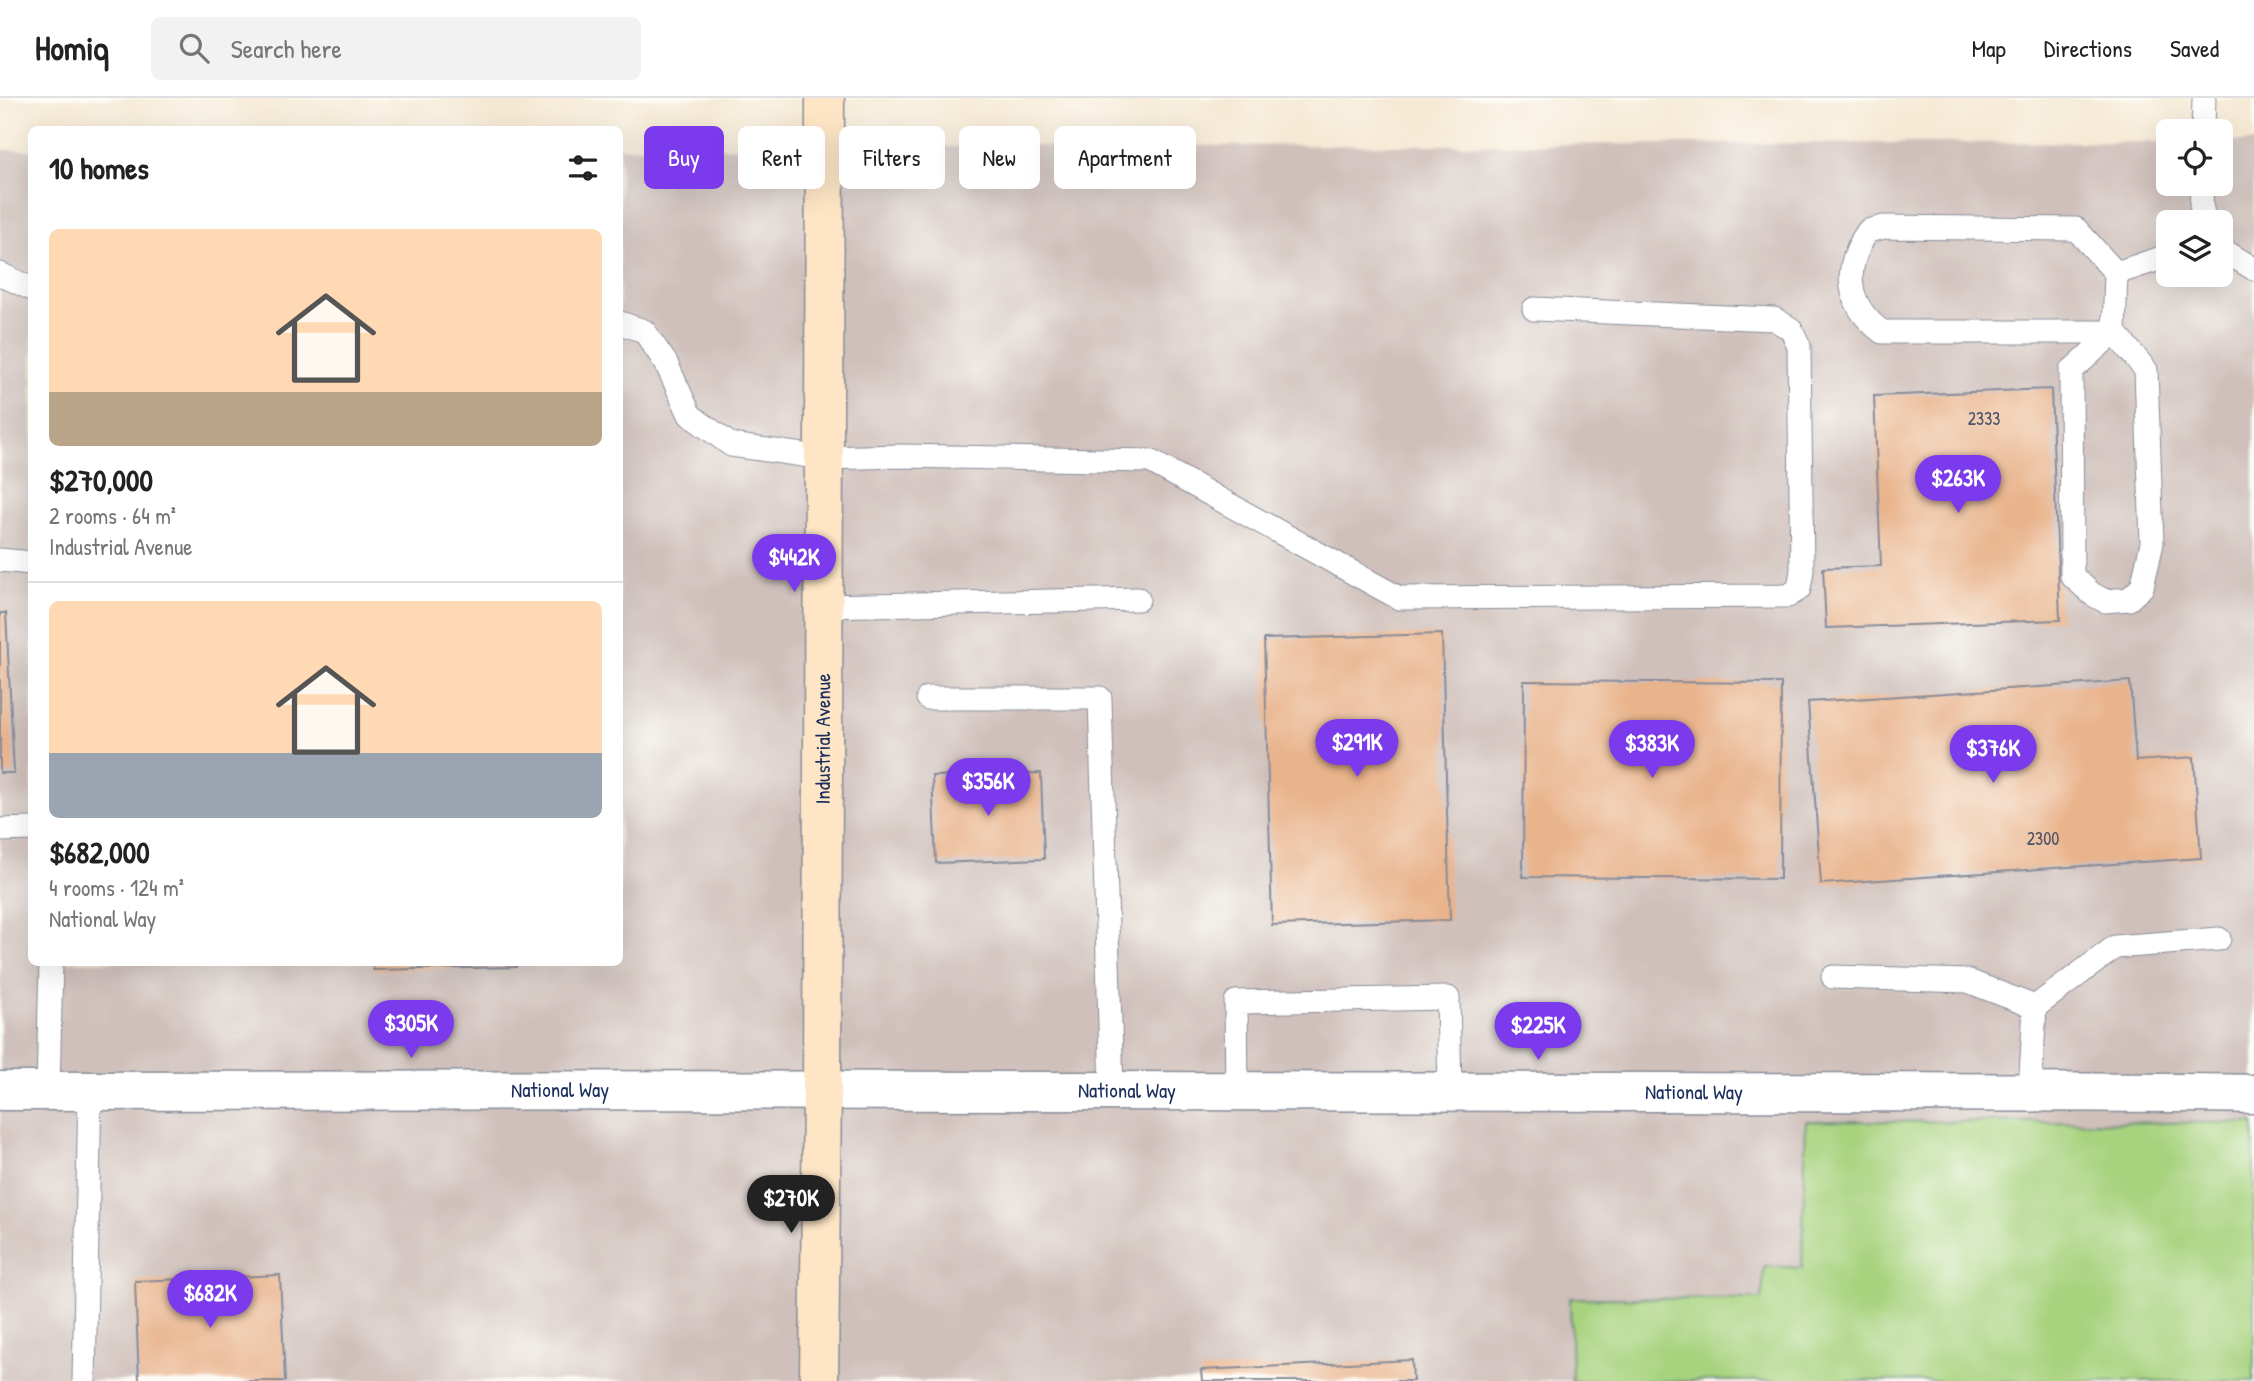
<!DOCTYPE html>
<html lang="en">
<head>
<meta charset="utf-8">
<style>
  :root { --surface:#fff; --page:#f2f2f2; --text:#222; --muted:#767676; --line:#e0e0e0; --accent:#7c3aed }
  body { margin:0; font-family:"Patrick Hand",sans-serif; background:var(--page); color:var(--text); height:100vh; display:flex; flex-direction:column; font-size:26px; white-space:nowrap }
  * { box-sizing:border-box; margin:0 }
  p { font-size:23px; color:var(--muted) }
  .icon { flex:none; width:38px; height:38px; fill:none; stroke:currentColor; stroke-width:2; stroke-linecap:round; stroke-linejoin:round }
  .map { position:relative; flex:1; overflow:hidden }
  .panel { position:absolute; left:28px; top:28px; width:595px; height:840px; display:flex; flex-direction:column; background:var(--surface); border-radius:10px; box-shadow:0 7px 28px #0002 }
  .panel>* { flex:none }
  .banner { position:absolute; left:644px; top:28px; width:665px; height:63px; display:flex; gap:14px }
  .buttons { position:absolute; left:2156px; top:21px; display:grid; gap:14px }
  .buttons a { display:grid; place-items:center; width:77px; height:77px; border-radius:10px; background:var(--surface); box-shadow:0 7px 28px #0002; font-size:35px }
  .price { position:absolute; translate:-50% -60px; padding:0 16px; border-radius:24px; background:var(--accent); color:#fff; font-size:23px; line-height:46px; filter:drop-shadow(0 2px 4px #0008) }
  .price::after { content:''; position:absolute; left:50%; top:42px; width:21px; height:16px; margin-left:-10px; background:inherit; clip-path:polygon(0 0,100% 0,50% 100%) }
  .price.current { background:#222; color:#fff }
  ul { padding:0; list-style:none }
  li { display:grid; align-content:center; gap:14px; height:371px; padding:0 21px }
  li+li { border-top:2px solid var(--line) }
  li span { display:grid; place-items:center; height:217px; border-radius:10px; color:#555 }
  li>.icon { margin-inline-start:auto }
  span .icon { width:126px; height:126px; fill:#fffc; stroke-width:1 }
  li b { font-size:30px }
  h2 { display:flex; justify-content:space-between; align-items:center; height:84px; padding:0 21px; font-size:30px }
  .tag { padding:0 24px; border-radius:10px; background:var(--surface); box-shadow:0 7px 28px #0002; font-size:24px; line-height:63px }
  .tag.current { background:var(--accent); color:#fff }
  header { display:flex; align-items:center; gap:42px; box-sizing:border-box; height:98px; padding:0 35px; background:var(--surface); border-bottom:2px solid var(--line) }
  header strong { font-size:33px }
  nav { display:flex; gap:38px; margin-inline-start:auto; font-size:24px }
  .search { width:490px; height:63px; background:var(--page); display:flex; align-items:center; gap:18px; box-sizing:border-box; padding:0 24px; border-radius:10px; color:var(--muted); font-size:26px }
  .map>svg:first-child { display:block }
  .industrial { fill:#cfc0bb; fill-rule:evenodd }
  .green { fill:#a7d37f; stroke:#61816e; stroke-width:2 }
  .building { fill:#e9b38b }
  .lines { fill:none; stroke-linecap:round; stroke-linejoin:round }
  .lane-casing { stroke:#888c99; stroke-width:25 }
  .street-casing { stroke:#888c99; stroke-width:41 }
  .secondary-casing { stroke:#888c99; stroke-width:41 }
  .lane { stroke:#fff; stroke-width:23 }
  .street { stroke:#fff; stroke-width:38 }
  .secondary { stroke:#fde5c5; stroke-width:38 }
  .labels { text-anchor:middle; stroke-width:5; stroke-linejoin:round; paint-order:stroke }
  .number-label { font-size:18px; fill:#4e5069 }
  .street-label { font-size:21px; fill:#1b2f5e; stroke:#fdfcf7 }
</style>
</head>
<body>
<header>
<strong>Homiq</strong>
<div class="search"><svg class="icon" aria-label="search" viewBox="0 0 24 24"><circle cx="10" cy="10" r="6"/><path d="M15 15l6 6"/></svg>Search here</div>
<nav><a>Map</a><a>Directions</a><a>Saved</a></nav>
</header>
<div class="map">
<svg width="2254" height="1283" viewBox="0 0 2254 1283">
  <rect width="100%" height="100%" fill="#fdfcf7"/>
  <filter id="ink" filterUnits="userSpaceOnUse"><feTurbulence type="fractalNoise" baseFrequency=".0143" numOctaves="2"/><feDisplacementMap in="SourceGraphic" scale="14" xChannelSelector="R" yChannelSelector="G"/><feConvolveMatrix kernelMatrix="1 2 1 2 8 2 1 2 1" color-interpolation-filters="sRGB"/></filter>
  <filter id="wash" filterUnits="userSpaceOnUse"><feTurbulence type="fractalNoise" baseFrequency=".00686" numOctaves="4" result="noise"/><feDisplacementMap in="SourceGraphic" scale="28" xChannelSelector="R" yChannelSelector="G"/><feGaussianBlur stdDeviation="1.57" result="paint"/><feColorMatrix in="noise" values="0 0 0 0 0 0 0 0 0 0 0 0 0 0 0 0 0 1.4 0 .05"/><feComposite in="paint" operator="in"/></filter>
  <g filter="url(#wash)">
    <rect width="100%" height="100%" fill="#f6e9d4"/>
    <!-- industrial -->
    <path class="industrial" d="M2168 44V86H2221V44H2254V1283H0V52H32V864H620V50ZM2168 124H2221V177H2168Z"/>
    <!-- green -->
    <path class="green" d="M1806 1023 2254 1025V1283H1572L1570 1200 1762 1201 1764 1168 1802 1170Z"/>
    <g id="blocks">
      <!-- building -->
      <path class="building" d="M2051 291 2060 522 1826 530 1823 470 1881 468 1874 298Z
        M0 515H6L14 675H0Z
        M1442 536 1450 822 1272 827 1264 541Z
        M1524 583 1781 585 1780 781 1523 779Z
        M2130 583 2136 663 2194 659 2201 760 1821 786 1808 604Z
        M1041 675 1044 761 936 765 932 678Z
        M373 864H516V869L373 872Z
        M280 1177 285 1283H139L135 1183Z
        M1412 1262 1413 1283H1202L1201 1272Z"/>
    </g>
  </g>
  <g filter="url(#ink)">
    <use href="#blocks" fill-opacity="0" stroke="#888c99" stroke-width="2"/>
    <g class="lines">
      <defs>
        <path id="lane" d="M2203 33 2204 0
          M2202 86 2201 107 2205 124
          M2221 151 2254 171
          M0 176 32 191
          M620 225 644 233 666 265 690 317 731 347 824 360 902 358 1150 363 1399 500 1788 498 1799 491 1802 472 1799 248 1791 231 1774 221 1534 211
          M2114 234 2071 273 2072 478 2092 496 2105 503 2129 501 2142 489 2152 445 2146 272 2114 234 2116 175 2168 158
          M2114 234H1882C1846 207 1842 170 1868 133L1884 129 2076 131 2116 175
          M0 462 32 465
          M824 508 1138 501
          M928 600H1100L1112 992
          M0 732 32 731
          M1833 879 1968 883 2035 909
          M48 992 51 864
          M1237 992 1236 904 1448 900 1450 993
          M2030 993 2035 909 2115 849 2219 841
          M84 1283 90 993"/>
        <g id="street">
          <path id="s1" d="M0 993C555 992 1110 992 1665 994 1861 995 2058 993 2254 996"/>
        </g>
        <g id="secondary">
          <path id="s2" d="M819 1283 822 991 825 0"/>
        </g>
      </defs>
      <!-- lane casing -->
      <use href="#lane" class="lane-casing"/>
      <!-- street casing -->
      <use href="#street" class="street-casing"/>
      <!-- secondary casing -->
      <use href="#secondary" class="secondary-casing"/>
      <!-- lane -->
      <use href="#lane" class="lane"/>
      <!-- street -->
      <use href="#street" class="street"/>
      <!-- secondary -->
      <use href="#secondary" class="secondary"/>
    </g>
  </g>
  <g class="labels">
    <!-- number labels -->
    <g class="number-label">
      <text x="1984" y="327">2333</text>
      <text x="2043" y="747">2300</text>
    </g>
    <!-- street labels -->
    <g class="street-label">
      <text dy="7" stroke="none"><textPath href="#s2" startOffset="642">Industrial Avenue</textPath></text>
      <text dy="7" stroke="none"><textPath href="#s1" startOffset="560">National Way</textPath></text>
      <text dy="7" stroke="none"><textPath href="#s1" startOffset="1127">National Way</textPath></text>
      <text dy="7" stroke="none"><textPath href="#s1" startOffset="1694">National Way</textPath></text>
    </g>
  </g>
</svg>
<div class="buttons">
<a><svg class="icon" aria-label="locate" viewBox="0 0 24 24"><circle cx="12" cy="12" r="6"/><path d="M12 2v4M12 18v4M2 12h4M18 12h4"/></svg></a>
<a><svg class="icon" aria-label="layers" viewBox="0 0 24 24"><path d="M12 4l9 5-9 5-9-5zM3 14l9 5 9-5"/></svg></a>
</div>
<b class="price" style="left:1958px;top:417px">$263K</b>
<b class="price" style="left:794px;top:496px">$442K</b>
<b class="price" style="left:1357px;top:681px">$291K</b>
<b class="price" style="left:1652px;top:682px">$383K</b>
<b class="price" style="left:1993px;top:687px">$376K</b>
<b class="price" style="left:988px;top:720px">$356K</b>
<b class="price" style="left:411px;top:962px">$305K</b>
<b class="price" style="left:1538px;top:964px">$225K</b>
<b class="price current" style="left:791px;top:1137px">$270K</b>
<b class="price" style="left:210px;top:1232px">$682K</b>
<div class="banner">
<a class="tag current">Buy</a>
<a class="tag">Rent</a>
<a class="tag">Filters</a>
<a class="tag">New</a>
<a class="tag">Apartment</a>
</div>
<section class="panel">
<h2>10 homes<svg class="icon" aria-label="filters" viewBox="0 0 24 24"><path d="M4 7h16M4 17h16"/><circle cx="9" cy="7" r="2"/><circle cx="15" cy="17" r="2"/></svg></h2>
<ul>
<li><span style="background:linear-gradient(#ffd9b3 75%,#b9a48a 0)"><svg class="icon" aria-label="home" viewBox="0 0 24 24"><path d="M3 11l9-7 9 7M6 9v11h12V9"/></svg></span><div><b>$270,000</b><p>2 rooms · 64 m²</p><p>Industrial Avenue</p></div></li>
<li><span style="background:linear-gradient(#ffd9b3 70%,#9aa5b1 0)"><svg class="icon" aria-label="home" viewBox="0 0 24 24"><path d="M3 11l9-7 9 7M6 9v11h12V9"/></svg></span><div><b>$682,000</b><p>4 rooms · 124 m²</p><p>National Way</p></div></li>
</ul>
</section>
</div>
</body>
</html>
